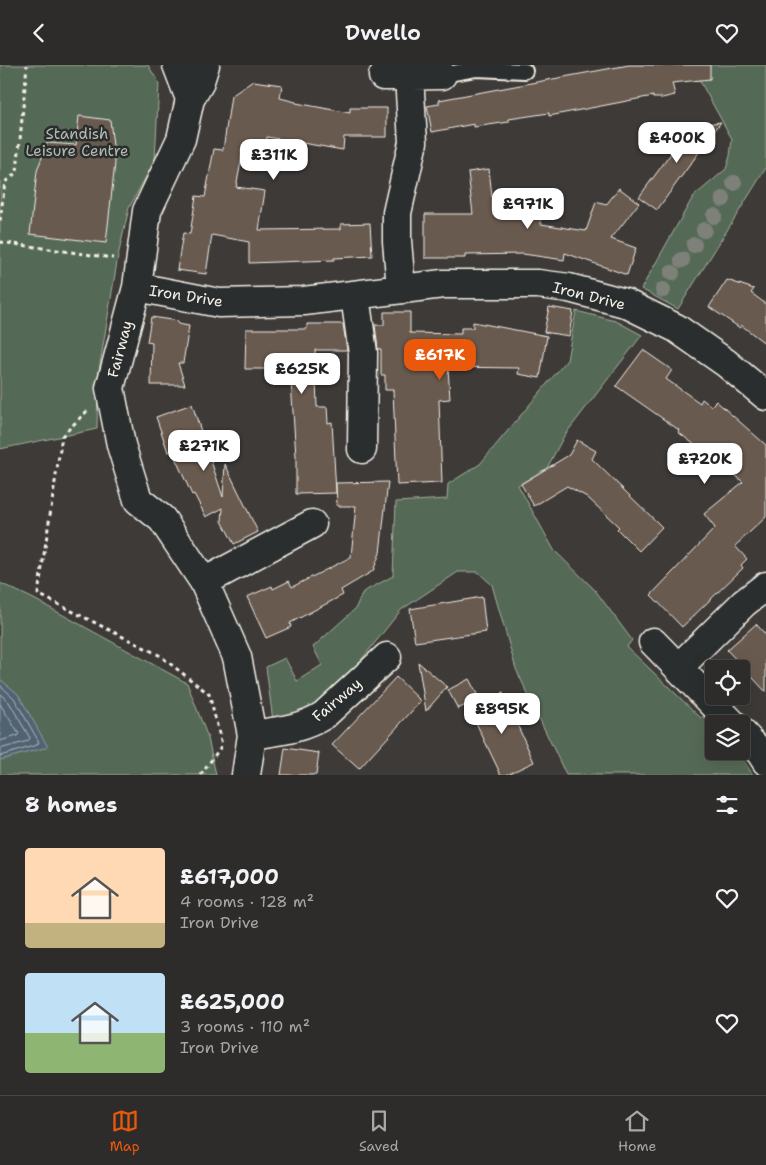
<!DOCTYPE html>
<html lang="en">
<head>
<meta charset="utf-8">
<style>
  :root { --surface:#2e2c2a; --page:#3a3836; --text:#f1f3f6; --muted:#a7a7a8; --line:#494847; --accent:#ea580c }
  body { margin:0; font-family:"Shantell Sans",sans-serif; background:var(--page); color:var(--text); height:100vh; display:flex; flex-direction:column; font-size:19px; white-space:nowrap }
  * { box-sizing:border-box; margin:0 }
  p { font-size:16px; color:var(--muted) }
  .icon { flex:none; width:28px; height:28px; fill:none; stroke:currentColor; stroke-width:2; stroke-linecap:round; stroke-linejoin:round }
  .map { position:relative; height:710px; overflow:hidden }
  .drawer { display:flex; flex-direction:column; background:var(--surface); flex:1 }
  .drawer>* { flex:none }
  .fabs { position:absolute; left:705px; top:595px; display:grid; gap:10px }
  .fabs a { display:grid; place-items:center; width:45px; height:45px; border-radius:5px; background:var(--surface); box-shadow:0 5px 20px #0002,0 0 0 1px var(--line); font-size:25px }
  .price { position:absolute; translate:-50% -42px; padding:0 11px; border-radius:10px; background:#fff; color:#222; font-size:16px; line-height:32px; filter:drop-shadow(0 1px 2px #0008) }
  .price::after { content:''; position:absolute; left:50%; top:30px; width:15px; height:11px; margin-left:-8px; background:inherit; clip-path:polygon(0 0,100% 0,50% 100%) }
  .price.selected { background:var(--accent); color:#fff }
  ul { padding:0; list-style:none }
  li { display:flex; align-items:center; gap:15px; height:125px; padding:0 25px }
  li span { display:grid; place-items:center; flex:none; width:140px; height:100px; border-radius:5px; color:#555 }
  li>.icon { margin-inline-start:auto }
  span .icon { width:60px; height:60px; fill:#fffc; stroke-width:1 }
  li b { font-size:21px }
  h2 { display:flex; justify-content:space-between; align-items:center; height:60px; padding:0 25px; font-size:21px }
  header { display:flex; justify-content:space-between; align-items:center; height:65px; padding:0 25px; background:var(--surface); font-size:22px; font-weight:600 }
  .dock { display:flex; justify-content:space-around; align-items:center; height:70px; border-top:1px solid var(--line); background:var(--surface); font-size:14px; color:var(--muted) }
  .dock a { display:grid; justify-items:center; gap:2px }
  .dock .selected { color:var(--accent) }
  .map>svg:first-child { display:block }
  .green { fill:#546a56; stroke:#a4ae9f }
  .water { fill:#516373; stroke:#929ca2 }
  .lines { fill:none; stroke-linecap:round; stroke-linejoin:round }
  .shore { stroke:#b3b8b9; stroke-width:1 }
  .building { fill:#695a50; stroke:#f4f1e8 }
  .lane-casing { stroke:#f4f1e8; stroke-width:18 }
  .street-casing { stroke:#f4f1e8; stroke-width:31 }
  .path { stroke:#f4f1e8; stroke-width:3; stroke-dasharray:4 4; stroke-linecap:butt }
  .lane { stroke:#2a2d2e; stroke-width:14 }
  .street { stroke:#2a2d2e; stroke-width:28 }
  .tree { fill:#7e8179 }
  .labels { text-anchor:middle; stroke-width:5; stroke-linejoin:round; paint-order:stroke }
  .park-label { font-size:15px; fill:#b4bbae; stroke:#2a2d2e }
  .street-label { font-size:15px; fill:#f4f1e8; stroke:#2a2d2e }
</style>
</head>
<body>
<header><svg class="icon" aria-label="back" viewBox="0 0 24 24"><path d="M15 5l-7 7 7 7"/></svg>Dwello<svg class="icon" aria-label="heart" viewBox="0 0 24 24"><path d="M12 20l-8-8c-3-5 5-10 8-4 3-6 11-1 8 4z"/></svg></header>
<div class="map">
<svg width="766" height="710" viewBox="0 0 766 710">
  <rect width="100%" height="100%" fill="#3d3a38"/>
  <filter id="ink" filterUnits="userSpaceOnUse"><feTurbulence type="fractalNoise" baseFrequency=".02" numOctaves="2"/><feDisplacementMap in="SourceGraphic" scale="10" xChannelSelector="R" yChannelSelector="G"/><feConvolveMatrix kernelMatrix="1 2 1 2 8 2 1 2 1" color-interpolation-filters="sRGB"/></filter>
  <g filter="url(#ink)">
    <!-- green -->
    <path class="green" d="M0 0H148L159 18 155 95 129 143 118 191 98 311 97 364 0 384Z
      M691 0H766V103L678 244 641 224 693 132 726 104 730 91 732 74Z
      M576 246 616 256 642 270 564 371 547 403 518 420 554 485 595 525 632 575 627 582 701 653 709 647 714 659V686H737L753 710H566L516 604 492 520 478 507H458L401 545 354 604 305 652 273 656 266 602 285 593 297 616 322 600 313 582 355 544 363 527 393 511 396 437 447 434 448 419 480 399 567 295Z
      M0 518 32 533 187 618 208 673 216 710H0Z"/>
    <!-- water -->
    <path class="water" d="M0 614 18 629 48 682 0 695Z"/>
    <g class="lines">
      <!-- shore -->
      <path class="shore" d="M0 620 14 633 39 677 37 680 0 691
        M0 629 9 637 30 673 28 676 0 684
        M0 639 19 669 17 671 0 676"/>
    </g>
    <!-- building -->
    <path class="building" d="M629 0H710V14L672 18 675 30 662 33H653V31L549 51V48L509 54V57L474 62V59L432 67 427 41 439 39V35Z
      M253 16 282 20 280 33 296 37V38L350 48V43H387V72H344L343 85 267 72 264 86 244 82 236 122 265 126 259 165 341 164V159L370 158 372 191 334 193V195L249 198V177L212 170 206 209 177 205 183 168 190 169 196 131 205 132 214 84 223 85 231 31Z
      M79 51 110 55 115 98 106 178 30 169 37 106 47 78 76 80Z
      M721 57 657 145 639 132 686 68 685 62Z
      M489 104 492 132 540 131 541 159 586 166 596 137 606 140 619 123 639 138 611 174 636 183 627 210 565 188 564 195 523 189 465 190V193H425V149H473L468 107Z
      M727 215 754 224 751 228 766 239V279L741 260 740 263 709 242Z
      M549 242 573 246 569 271 544 267Z
      M384 247H410V268L461 269V263H473V257L547 271 540 313 518 309 519 303 448 302 450 334 439 335 442 418 397 420 393 325H385V310H381V284H378L375 260H384Z
      M151 252 178 256V259L189 261 183 298H178L185 320H151L152 278 147 277Z
      M307 259H343L347 285H315L317 342H327L328 358 332 357 336 428 296 429V392L291 317H280L279 304H245L246 264H307Z
      M643 285 672 305 666 314 700 338 702 334 711 341 716 336 766 380V452L735 481 747 494 741 500 743 503 682 562 651 530 715 463 704 449 743 417 706 385 704 387 678 367 679 365 616 321Z
      M192 339 223 432 225 399 258 467 234 479 222 456 223 443 206 452 194 429 192 430 172 386 168 387 156 352Z
      M577 375 596 386 592 394 662 462 639 486 617 464 619 462 587 432 567 421 534 441 521 419 569 390Z
      M388 417 380 488 373 506 341 525 343 530 290 558 291 562 266 573 247 532 272 521 273 524 289 516 292 522 351 492 356 441H337L336 418Z
      M482 532 486 567 415 577 410 544Z
      M756 559 766 570V627L727 585Z
      M418 597 447 622 426 646Z
      M396 612 421 636 359 704 332 680Z
      M469 614 479 633 458 644 448 625Z
      M503 628 534 697 506 710H501L469 643Z
      M285 683 319 688 316 710H281Z"/>
    <g class="lines">
      <defs>
        <path id="lane" d="M442 10 476 4 525 6"/>
        <path id="street" d="M177 0 190 34
          M205 0 199 19 190 34 181 74 147 146 137 222 110 323 121 380 138 435 162 454 204 517 237 592 252 670 246 710
          M383 11 442 10
          M137 222 219 238 304 236 443 219H538L569 223 625 238 676 263 726 298 766 331
          M401 223 397 176V148L413 77 409 11
          M355 231 363 288 362 384
          M204 517 312 459
          M653 577 733 659
          M678 603 744 538 766 521
          M741 667 761 688 766 696
          M252 670C278 666 302 664 324 650L387 592"/>
      </defs>
      <!-- lane casing -->
      <use href="#lane" class="lane-casing"/>
      <!-- street casing -->
      <use href="#street" class="street-casing"/>
      <!-- path -->
      <path class="path" d="M0 156 5 117 17 107 27 0
        M0 177 113 193
        M87 346 62 371 38 529 159 590 209 629 222 680 201 710"/>
      <!-- lane -->
      <use href="#lane" class="lane"/>
      <!-- street -->
      <use href="#street" class="street"/>
    </g>
    <!-- trees -->
    <g class="tree">
      <circle cx="734" cy="118" r="8"/>
      <circle cx="723" cy="134" r="8"/>
      <circle cx="714" cy="151" r="8"/>
      <circle cx="704" cy="165" r="8"/>
      <circle cx="694" cy="180" r="8"/>
      <circle cx="682" cy="195" r="8"/>
      <circle cx="672" cy="208" r="8"/>
      <circle cx="663" cy="225" r="8"/>
    </g>
  </g>
  <g class="labels">
    <!-- park labels -->
    <g class="park-label">
      <text x="77" y="74">Standish<tspan x="77" dy="17">Leisure Centre</tspan></text>
    </g>
    <!-- street labels -->
    <g class="street-label">
      <text transform="translate(186 231) rotate(9)" y="5">Iron Drive</text>
      <text transform="translate(589 231) rotate(14)" y="5">Iron Drive</text>
      <text transform="translate(120 284) rotate(-75)" y="5">Fairway</text>
      <text transform="translate(337 635) rotate(-40)" y="5">Fairway</text>
    </g>
  </g>
</svg>
<div class="fabs">
<a><svg class="icon" aria-label="locate" viewBox="0 0 24 24"><circle cx="12" cy="12" r="6"/><path d="M12 2v4M12 18v4M2 12h4M18 12h4"/></svg></a>
<a><svg class="icon" aria-label="layers" viewBox="0 0 24 24"><path d="M12 4l9 5-9 5-9-5zM3 14l9 5 9-5"/></svg></a>
</div>
<b class="price" style="left:677px;top:99px">£400K</b>
<b class="price" style="left:274px;top:116px">£311K</b>
<b class="price" style="left:528px;top:165px">£971K</b>
<b class="price selected" style="left:440px;top:316px">£617K</b>
<b class="price" style="left:302px;top:330px">£625K</b>
<b class="price" style="left:204px;top:407px">£271K</b>
<b class="price" style="left:705px;top:420px">£720K</b>
<b class="price" style="left:502px;top:670px">£895K</b>
</div>
<section class="drawer">
<h2>8 homes<svg class="icon" aria-label="filters" viewBox="0 0 24 24"><path d="M4 7h16M4 17h16"/><circle cx="9" cy="7" r="2"/><circle cx="15" cy="17" r="2"/></svg></h2>
<ul>
<li><span style="background:linear-gradient(#ffd9b3 75%,#c2b280 0)"><svg class="icon" aria-label="home" viewBox="0 0 24 24"><path d="M3 11l9-7 9 7M6 9v11h12V9"/></svg></span><div><b>£617,000</b><p>4 rooms · 128 m²</p><p>Iron Drive</p></div><svg class="icon" aria-label="heart" viewBox="0 0 24 24"><path d="M12 20l-8-8c-3-5 5-10 8-4 3-6 11-1 8 4z"/></svg></li>
<li><span style="background:linear-gradient(#bfe0f5 60%,#8fb573 0)"><svg class="icon" aria-label="home" viewBox="0 0 24 24"><path d="M3 11l9-7 9 7M6 9v11h12V9"/></svg></span><div><b>£625,000</b><p>3 rooms · 110 m²</p><p>Iron Drive</p></div><svg class="icon" aria-label="heart" viewBox="0 0 24 24"><path d="M12 20l-8-8c-3-5 5-10 8-4 3-6 11-1 8 4z"/></svg></li>
</ul>
</section>
<nav class="dock">
<a class="selected"><svg class="icon" aria-label="map" viewBox="0 0 24 24"><path d="M3 6l6-2 6 2 6-2v14l-6 2-6-2-6 2zM9 4v14M15 6v14"/></svg>Map</a>
<a><svg class="icon" aria-label="saved" viewBox="0 0 24 24"><path d="M7 4h10v16l-5-4-5 4z"/></svg>Saved</a>
<a><svg class="icon" aria-label="home" viewBox="0 0 24 24"><path d="M3 11l9-7 9 7M6 9v11h12V9"/></svg>Home</a>
</nav>
</body>
</html>
